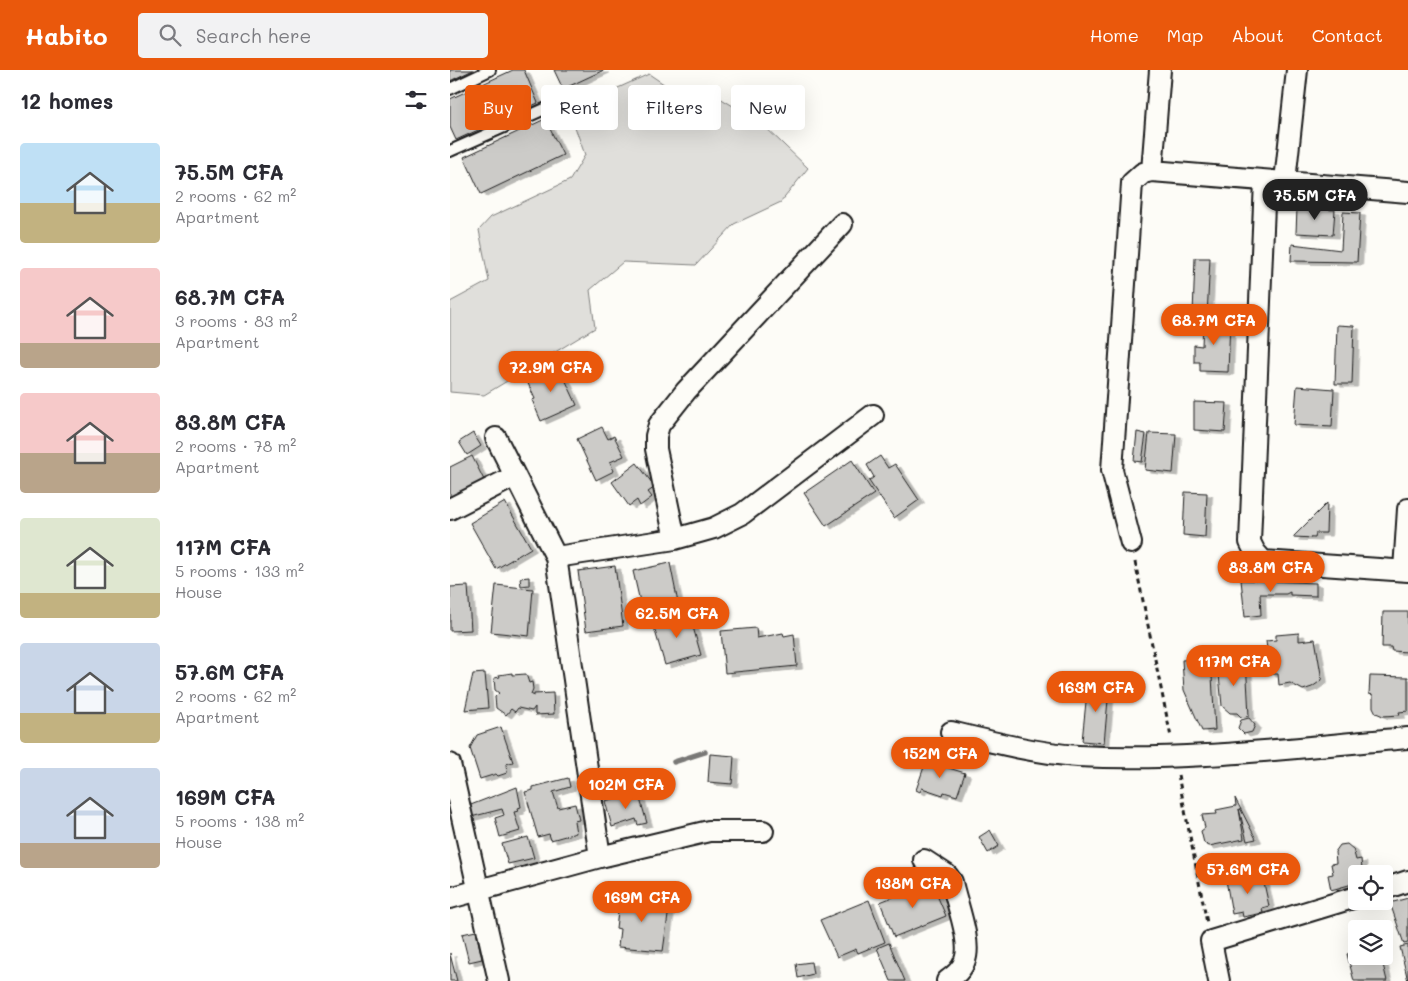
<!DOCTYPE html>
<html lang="en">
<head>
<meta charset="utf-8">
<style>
  :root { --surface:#fff; --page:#f2f2f3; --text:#2b2b33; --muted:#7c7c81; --accent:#ea580c }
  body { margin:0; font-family:Mali,sans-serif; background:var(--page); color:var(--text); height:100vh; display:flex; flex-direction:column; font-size:19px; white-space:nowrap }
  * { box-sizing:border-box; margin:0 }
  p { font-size:16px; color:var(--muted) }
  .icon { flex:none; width:28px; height:28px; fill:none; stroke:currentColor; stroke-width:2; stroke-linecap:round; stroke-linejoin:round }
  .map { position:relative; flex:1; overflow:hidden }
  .panel { display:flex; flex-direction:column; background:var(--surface); width:450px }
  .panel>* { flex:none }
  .banner { position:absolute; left:15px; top:15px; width:475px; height:45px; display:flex; gap:10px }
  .buttons { position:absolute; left:898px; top:795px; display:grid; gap:10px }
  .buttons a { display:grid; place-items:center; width:45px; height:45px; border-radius:5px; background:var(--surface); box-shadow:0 5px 20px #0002; font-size:25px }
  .price { position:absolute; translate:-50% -42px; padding:0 11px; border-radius:18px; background:var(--accent); color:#fff; font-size:16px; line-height:32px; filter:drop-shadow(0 1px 2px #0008) }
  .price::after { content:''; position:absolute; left:50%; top:30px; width:15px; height:11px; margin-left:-8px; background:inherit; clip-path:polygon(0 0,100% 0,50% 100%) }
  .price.on { background:#222; color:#fff }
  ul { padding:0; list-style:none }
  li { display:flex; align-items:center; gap:15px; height:125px; padding:0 20px }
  li span { display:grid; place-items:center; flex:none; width:140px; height:100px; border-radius:5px; color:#555 }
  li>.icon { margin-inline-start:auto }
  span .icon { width:60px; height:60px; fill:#fffc; stroke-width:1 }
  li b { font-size:21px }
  h2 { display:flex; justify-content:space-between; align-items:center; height:60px; padding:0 20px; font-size:21px }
  .tag { padding:0 18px; border-radius:5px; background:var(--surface); box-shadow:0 5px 20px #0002; font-size:18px; line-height:45px }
  .tag.on { background:var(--accent); color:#fff }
  header { display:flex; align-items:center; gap:30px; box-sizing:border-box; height:70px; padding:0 25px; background:var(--accent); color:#fff }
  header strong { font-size:24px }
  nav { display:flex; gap:28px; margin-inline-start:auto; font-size:18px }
  .search { width:350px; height:45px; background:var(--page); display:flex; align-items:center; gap:12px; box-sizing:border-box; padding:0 18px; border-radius:5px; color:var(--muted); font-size:19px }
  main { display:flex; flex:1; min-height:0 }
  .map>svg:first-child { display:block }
  .green { fill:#e0dfdb; stroke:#7e7e7c }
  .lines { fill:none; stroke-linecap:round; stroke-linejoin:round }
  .stream { stroke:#797876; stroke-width:5.5 }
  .building { fill:#cccbc8; stroke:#1c1c1c; filter:url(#shadow) }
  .service-casing { stroke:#1c1c1c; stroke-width:14 }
  .minor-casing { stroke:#1c1c1c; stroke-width:24 }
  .path { stroke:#1c1c1c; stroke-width:3; stroke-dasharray:5 4; stroke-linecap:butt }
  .service { stroke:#fdfcf7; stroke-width:10 }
  .minor { stroke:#fdfcf7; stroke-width:20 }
</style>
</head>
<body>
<header>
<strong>Habito</strong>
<div class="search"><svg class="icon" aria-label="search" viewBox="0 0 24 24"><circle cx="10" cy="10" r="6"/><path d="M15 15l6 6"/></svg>Search here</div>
<nav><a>Home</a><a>Map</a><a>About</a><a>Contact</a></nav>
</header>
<main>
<section class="panel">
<h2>12 homes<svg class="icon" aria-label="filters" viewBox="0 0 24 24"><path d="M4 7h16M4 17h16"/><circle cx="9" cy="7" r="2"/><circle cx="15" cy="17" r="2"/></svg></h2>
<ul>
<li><span style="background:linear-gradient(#bfe0f5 60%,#c2b280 0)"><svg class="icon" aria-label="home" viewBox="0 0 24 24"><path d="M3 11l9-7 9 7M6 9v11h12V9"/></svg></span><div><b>75.5M CFA</b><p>2 rooms · 62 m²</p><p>Apartment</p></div></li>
<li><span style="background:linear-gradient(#f6c9c9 75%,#b9a48a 0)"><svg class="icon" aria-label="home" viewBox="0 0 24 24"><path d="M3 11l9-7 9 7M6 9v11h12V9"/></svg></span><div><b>68.7M CFA</b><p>3 rooms · 83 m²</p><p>Apartment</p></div></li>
<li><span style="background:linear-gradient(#f6c9c9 60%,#b9a48a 0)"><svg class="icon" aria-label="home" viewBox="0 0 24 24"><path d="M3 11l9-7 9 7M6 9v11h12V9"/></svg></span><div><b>83.8M CFA</b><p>2 rooms · 78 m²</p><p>Apartment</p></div></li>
<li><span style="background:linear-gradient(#dfe7d0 75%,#c2b280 0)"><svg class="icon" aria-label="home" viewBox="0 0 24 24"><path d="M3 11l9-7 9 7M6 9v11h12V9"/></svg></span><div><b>117M CFA</b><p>5 rooms · 133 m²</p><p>House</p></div></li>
<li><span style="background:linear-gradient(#c9d6e8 70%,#c2b280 0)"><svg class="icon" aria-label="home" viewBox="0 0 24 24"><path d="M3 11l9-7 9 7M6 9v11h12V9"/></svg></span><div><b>57.6M CFA</b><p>2 rooms · 62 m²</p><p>Apartment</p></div></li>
<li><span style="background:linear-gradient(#c9d6e8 75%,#b9a48a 0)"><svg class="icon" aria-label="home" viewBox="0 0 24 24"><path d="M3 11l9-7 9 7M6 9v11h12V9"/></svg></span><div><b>169M CFA</b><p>5 rooms · 138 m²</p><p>House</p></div></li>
</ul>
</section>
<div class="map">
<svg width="958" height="911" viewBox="0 0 958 911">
  <defs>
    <filter id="shadow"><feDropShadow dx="5.5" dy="3" stdDeviation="0" flood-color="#0004"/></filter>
  </defs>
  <rect width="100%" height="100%" fill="#fdfcf7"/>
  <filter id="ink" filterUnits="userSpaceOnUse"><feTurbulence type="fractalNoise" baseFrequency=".02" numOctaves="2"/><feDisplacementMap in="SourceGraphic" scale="10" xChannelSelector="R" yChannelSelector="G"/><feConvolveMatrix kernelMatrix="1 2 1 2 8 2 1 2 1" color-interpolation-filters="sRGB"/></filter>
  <g filter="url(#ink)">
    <!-- green -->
    <path class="green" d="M199 4 227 23 260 22 311 53 358 98 331 132 284 154 246 195 173 192 140 220 145 258 34 325 0 322V232L39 211 29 160 41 147 120 110 135 85 119 40Z"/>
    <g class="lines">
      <!-- stream -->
      <path class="stream" d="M224 692 255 682"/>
    </g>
    <!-- building -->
    <path class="building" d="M0 0H23L0 11Z
      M63 0H74L88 33 6 70 0 57V29Z
      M104 0H154L113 19Z
      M95 49 113 85 31 124 14 87Z
      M847 138 885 140 883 165 846 163Z
      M893 142 910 143 907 192 841 191 842 174 891 180Z
      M745 188H760L757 246 743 245Z
      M753 249 780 250 778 302 750 301V292H744V275L752 276Z
      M887 255 904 256 902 314H885Z
      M108 294 127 335 91 351 82 330 85 329 76 309Z
      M847 316 884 319 882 357 844 355Z
      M744 332 777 333 775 362 744 360Z
      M152 357 158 369 164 366 174 386 160 392 164 401 146 410 127 369Z
      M687 362 696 364 692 392 684 391Z
      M23 363 31 376 17 385 9 372Z
      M699 363 726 364 723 403 695 400Z
      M22 386 37 416 0 435V397Z
      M430 386 438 398 445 394 469 430 444 448 419 411 424 407 417 395Z
      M402 390 424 424 376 456 354 423Z
      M187 393 205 417 198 422 202 427 190 436 187 430 179 436 162 412Z
      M735 422 757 423 755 467 733 465Z
      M55 432 81 478 46 499 20 453Z
      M877 433 876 463H866L865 468 843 467Z
      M220 493 229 538 193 545 183 501Z
      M165 496 173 556 136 561 128 501Z
      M79 507V515L71 516 70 508Z
      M791 510 866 513V526L840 525V522L836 524H810L811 545 795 547Z
      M46 515 83 519 79 566 41 562Z
      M18 516 21 560 0 561V517Z
      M933 542H958V582L942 581 941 577H932Z
      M239 543 251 585 215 595 203 554Z
      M306 558 307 568 333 563 334 566 344 564 347 596 275 603 271 561Z
      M849 563V571L865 569 872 610 862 617 853 620 840 613 829 615 828 604H820L816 571 826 570V565Z
      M761 588 765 660 752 661 734 620 732 590Z
      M796 590 799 646 791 647 787 643H780L772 636 768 594Z
      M35 603 38 638 15 640 23 604Z
      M62 603V605L76 604 79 613 82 612 83 619 81 624 84 626V624L103 623 104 644 85 645V637L82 641 68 638 65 642 61 639 56 645 46 638 45 627 49 623 45 620 44 608 50 607 49 605Z
      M920 606 958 607V641L949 642 950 645 933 646 926 643 923 637V625L919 624Z
      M638 612 655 614 654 619H659L654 673 632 671Z
      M799 648 805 655 802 662 794 664 788 658 791 650Z
      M51 657 63 692 56 694 57 703 48 706 46 704 30 709 20 678 27 665Z
      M260 684 284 686 282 714 258 712Z
      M476 691 515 703 507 726 494 722 493 725 472 718 470 722 466 720Z
      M118 708 120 717 103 722 108 738 125 734 129 750 124 751 126 763 101 770 99 764 88 767 75 722 83 720V717Z
      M67 717 71 737 68 738 69 741 64 742 70 761 50 767 45 748 54 745 52 739 17 748 13 738Z
      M188 722 197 753 188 755 186 749 162 757 155 731Z
      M785 728 806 769 797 771 789 739 794 769 759 776 754 773 751 761 755 758 752 745 767 744 766 740 786 736Z
      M540 760 549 776 538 783 529 767Z
      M78 767 84 788 58 794 52 774Z
      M897 774 903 779 906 790 911 789 912 800 918 804H906V813L881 820 878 805 883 804 881 794 886 793 885 782 890 775Z
      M812 804 819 836 812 838 813 843 793 847 792 842 782 844 776 810Z
      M479 813 483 816 496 846 444 867 430 832Z
      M170 825 220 831 213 881 168 877 170 859 166 858Z
      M958 828V873L954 874 940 833Z
      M419 830 435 872 408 883 406 879 387 887 370 850Z
      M26 861 32 889 19 892 12 864Z
      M439 873 455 911H441L427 878Z
      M958 875V911L950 877Z
      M906 882V886H931L937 911H904L897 884Z
      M0 883V884L7 911H0Z
      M361 892 363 904 348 908 346 894Z"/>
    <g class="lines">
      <defs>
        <path id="service" d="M0 19 40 0
          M0 81 97 38"/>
        <path id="minor" d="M702 101 710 0
          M815 111 800 472 805 482 813 491 958 501
          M835 111 847 0
          M46 368 106 487
          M0 439 65 406
          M225 469 206 379V366L209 355 236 321 392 154
          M681 473 662 400 682 113 693 103 702 101 958 122
          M954 500 958 439
          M501 662C542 672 585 683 628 686 738 692 848 677 958 668
          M0 694 49 911
          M150 787 259 761H313
          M474 790 497 805 502 812C506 832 522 872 515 890 512 900 505 905 497 911
          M934 819 958 811
          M0 828 150 787 106 487 225 469 264 458 292 444 423 345
          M769 911 761 871 906 827"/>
      </defs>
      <!-- service casing -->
      <use href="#service" class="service-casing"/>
      <!-- minor casing -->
      <use href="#minor" class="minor-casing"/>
      <!-- path -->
      <path class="path" d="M685 492 721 667
        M728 705 757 853"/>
      <!-- service -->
      <use href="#service" class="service"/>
      <!-- minor -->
      <use href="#minor" class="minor"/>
    </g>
  </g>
</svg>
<div class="buttons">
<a><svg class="icon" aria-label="locate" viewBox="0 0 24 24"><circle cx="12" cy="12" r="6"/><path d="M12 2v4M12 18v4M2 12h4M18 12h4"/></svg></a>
<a><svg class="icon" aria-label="layers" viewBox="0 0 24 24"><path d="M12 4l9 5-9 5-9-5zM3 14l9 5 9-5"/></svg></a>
</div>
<b class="price on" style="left:865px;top:151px">75.5M CFA</b>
<b class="price" style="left:764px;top:276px">68.7M CFA</b>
<b class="price" style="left:101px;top:323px">72.9M CFA</b>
<b class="price" style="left:821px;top:523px">83.8M CFA</b>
<b class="price" style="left:227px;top:569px">62.5M CFA</b>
<b class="price" style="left:784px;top:617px">117M CFA</b>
<b class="price" style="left:646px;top:643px">163M CFA</b>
<b class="price" style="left:490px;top:709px">152M CFA</b>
<b class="price" style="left:176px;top:740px">102M CFA</b>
<b class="price" style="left:798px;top:825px">57.6M CFA</b>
<b class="price" style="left:463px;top:839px">138M CFA</b>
<b class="price" style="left:192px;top:853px">169M CFA</b>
<div class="banner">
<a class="tag on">Buy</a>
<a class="tag">Rent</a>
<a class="tag">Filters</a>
<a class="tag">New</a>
</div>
</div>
</main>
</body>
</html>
